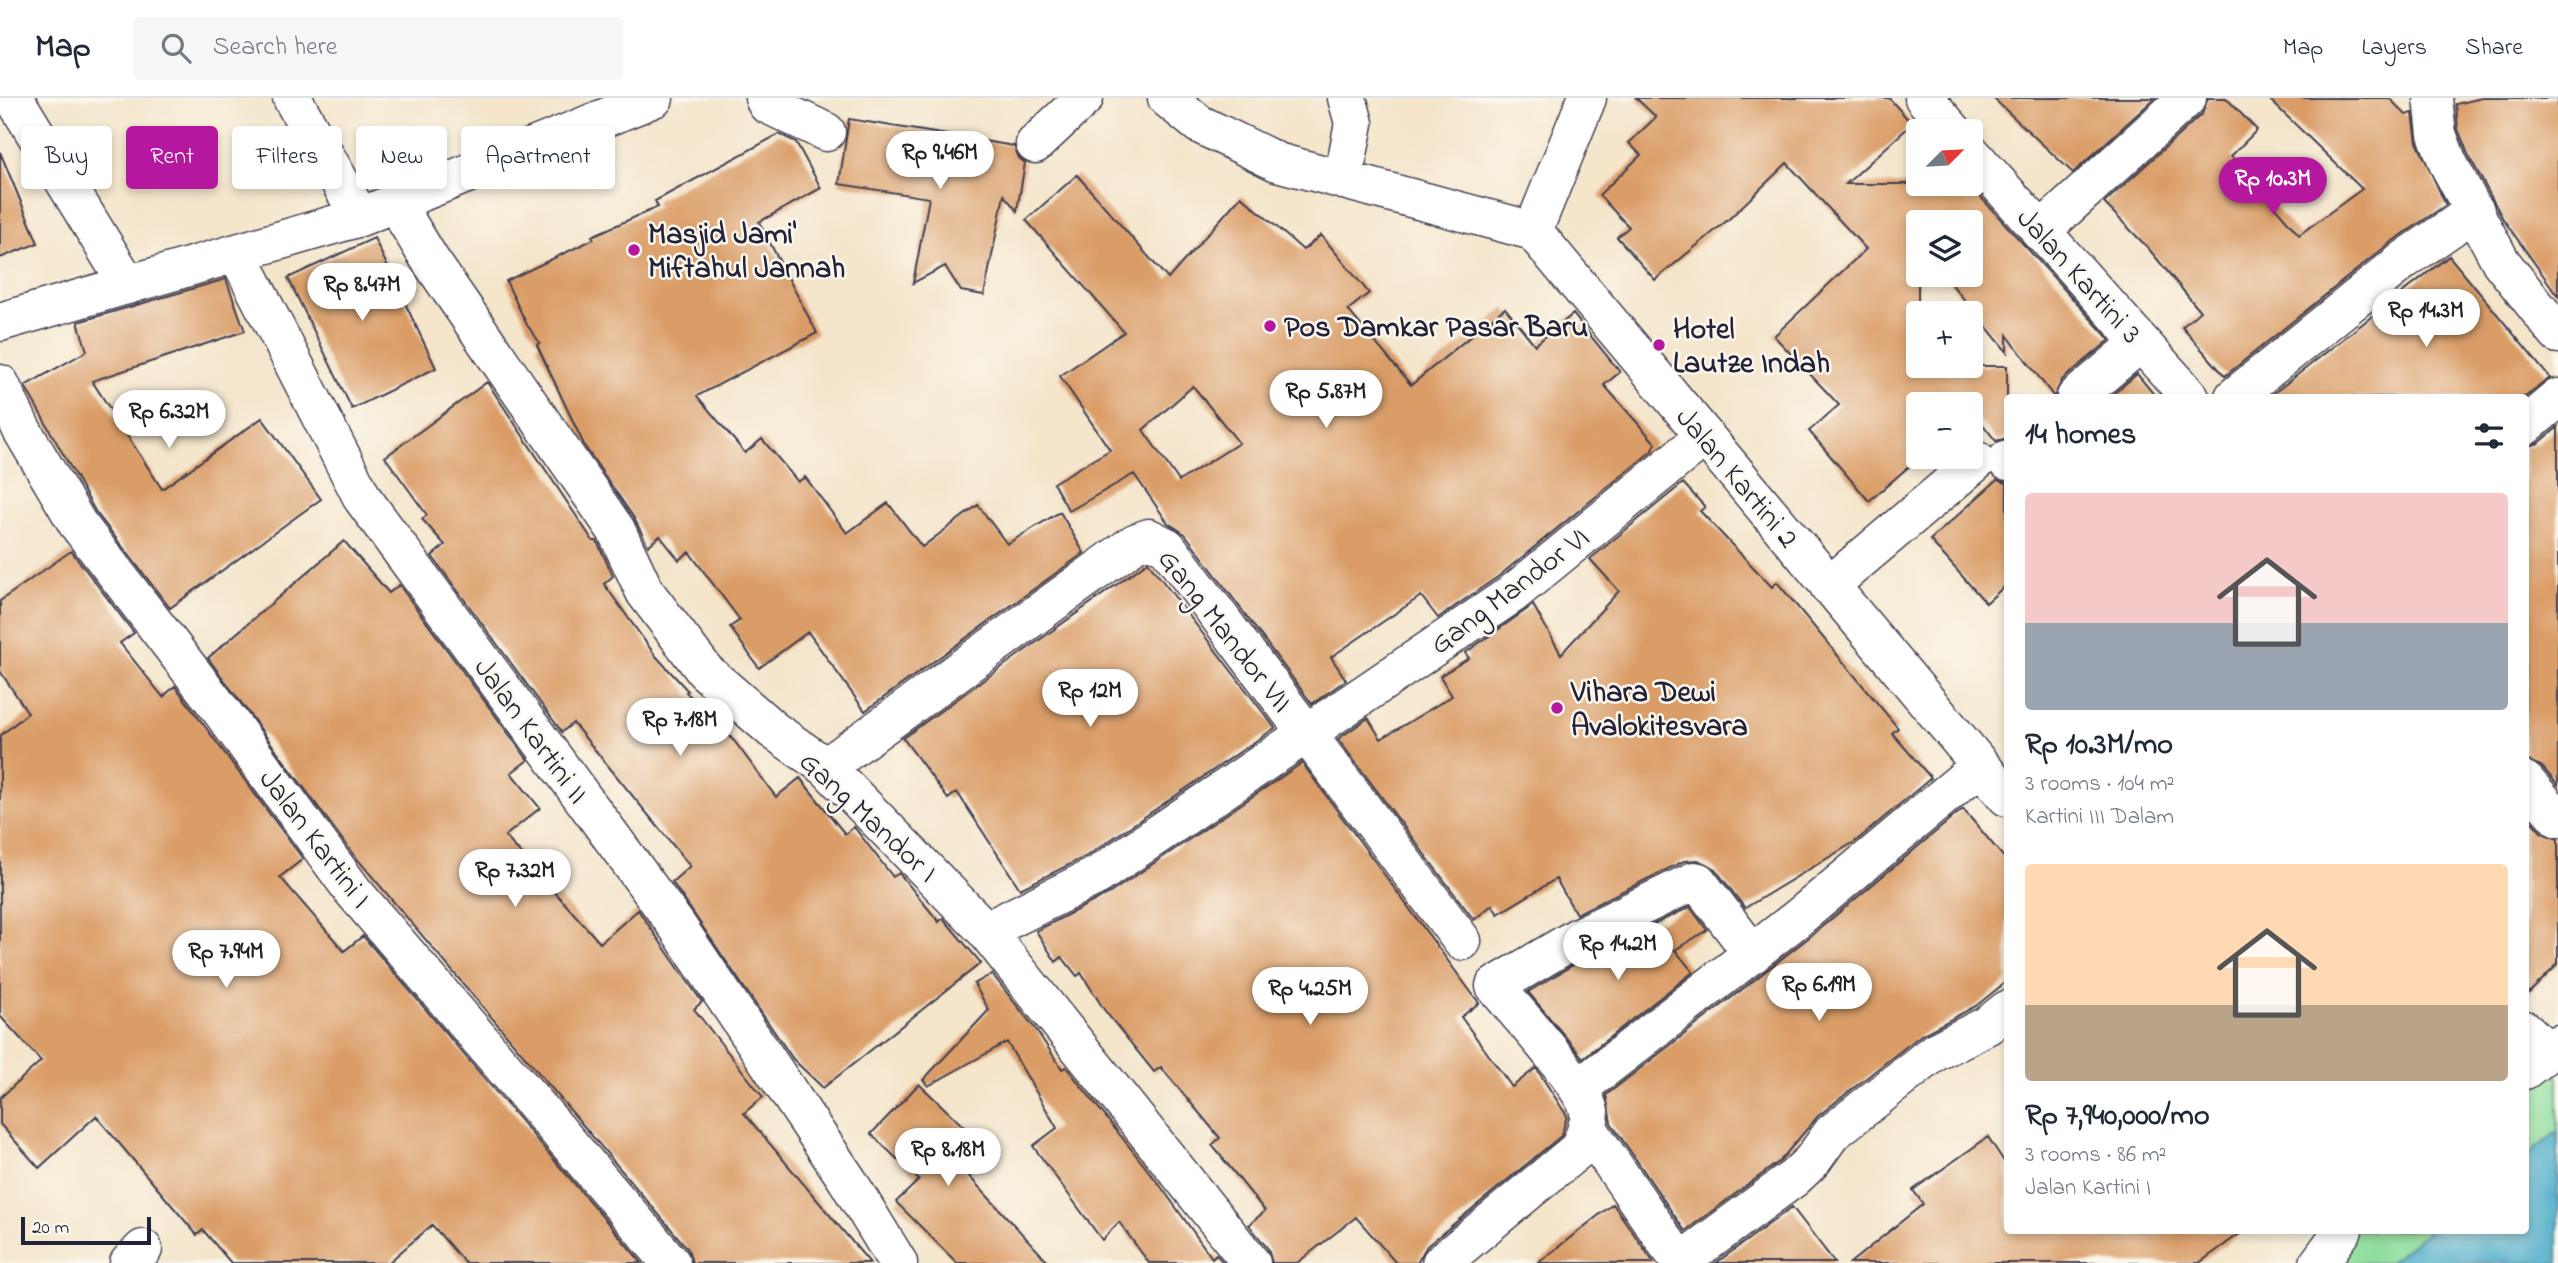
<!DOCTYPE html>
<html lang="en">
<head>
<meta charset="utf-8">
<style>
  :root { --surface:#fff; --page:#f6f6f7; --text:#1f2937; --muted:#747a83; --line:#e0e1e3; --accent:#b5179e }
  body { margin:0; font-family:"Indie Flower",sans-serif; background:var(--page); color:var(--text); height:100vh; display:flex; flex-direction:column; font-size:26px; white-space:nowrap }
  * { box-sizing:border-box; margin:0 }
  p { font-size:23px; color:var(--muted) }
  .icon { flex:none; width:38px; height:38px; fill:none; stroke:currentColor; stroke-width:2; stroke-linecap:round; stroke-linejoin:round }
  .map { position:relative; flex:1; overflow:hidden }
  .drawer { position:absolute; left:2004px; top:296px; width:525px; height:840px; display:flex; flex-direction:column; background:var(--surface); border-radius:7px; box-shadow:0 4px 10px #0003 }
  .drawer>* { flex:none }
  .hud { position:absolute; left:21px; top:28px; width:665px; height:63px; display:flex; gap:14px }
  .needle { width:46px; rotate:66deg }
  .controls { position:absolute; left:1906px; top:21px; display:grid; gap:14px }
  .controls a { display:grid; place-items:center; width:77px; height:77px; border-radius:7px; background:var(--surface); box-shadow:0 4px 10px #0003; font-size:35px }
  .scale { position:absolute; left:21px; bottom:18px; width:130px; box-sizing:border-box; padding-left:7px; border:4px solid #22223b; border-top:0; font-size:19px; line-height:24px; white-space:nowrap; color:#22223b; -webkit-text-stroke:5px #fbf7ec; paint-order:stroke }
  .price { position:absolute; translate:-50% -60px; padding:0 16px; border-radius:24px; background:#fff; color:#222; font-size:23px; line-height:46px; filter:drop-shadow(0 2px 4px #0008) }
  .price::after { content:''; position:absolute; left:50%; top:42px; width:21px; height:16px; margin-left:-10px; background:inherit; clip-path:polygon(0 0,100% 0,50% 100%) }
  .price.active { background:var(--accent); color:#fff }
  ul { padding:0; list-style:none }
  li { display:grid; align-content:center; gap:14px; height:371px; padding:0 21px }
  li span { display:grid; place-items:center; height:217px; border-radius:7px; color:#555 }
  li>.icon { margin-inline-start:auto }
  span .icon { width:126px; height:126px; fill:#fffc; stroke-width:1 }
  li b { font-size:30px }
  h2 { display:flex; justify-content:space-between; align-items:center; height:84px; padding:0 21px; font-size:30px }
  .pill { padding:0 24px; border-radius:7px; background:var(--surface); box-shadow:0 4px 10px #0003; font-size:24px; line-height:63px }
  .pill.active { background:var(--accent); color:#fff }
  header { display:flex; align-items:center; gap:42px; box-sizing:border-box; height:98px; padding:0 35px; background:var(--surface); border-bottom:2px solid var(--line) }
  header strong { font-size:33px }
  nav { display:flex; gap:38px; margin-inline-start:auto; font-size:24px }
  .search { width:490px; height:63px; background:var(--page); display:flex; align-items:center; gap:18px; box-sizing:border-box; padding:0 24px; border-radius:7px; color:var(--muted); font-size:26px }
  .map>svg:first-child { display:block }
  .green { fill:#8ede9e; stroke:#58806c; stroke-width:2 }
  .water { fill:#4aabc9; stroke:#366682; stroke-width:2 }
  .building { fill:#da9d68; fill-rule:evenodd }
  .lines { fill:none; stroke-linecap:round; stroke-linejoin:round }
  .minor-casing { stroke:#423f51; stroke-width:41 }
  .minor { stroke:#fff; stroke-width:38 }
  .poi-dot { fill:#b5179e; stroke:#fbf7ec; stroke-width:2.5 }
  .labels { text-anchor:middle; stroke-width:5; stroke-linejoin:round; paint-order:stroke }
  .poi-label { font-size:30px; font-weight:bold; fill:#22223b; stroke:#fbf7ec; text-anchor:start }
  .street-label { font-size:30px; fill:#22223b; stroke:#fbf7ec }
</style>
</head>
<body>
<header>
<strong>Map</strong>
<div class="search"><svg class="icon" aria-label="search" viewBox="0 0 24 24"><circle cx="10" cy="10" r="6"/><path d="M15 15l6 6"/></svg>Search here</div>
<nav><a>Map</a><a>Layers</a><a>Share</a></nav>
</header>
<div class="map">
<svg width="2558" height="1165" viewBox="0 0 2558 1165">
  <rect width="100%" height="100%" fill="#fbf7ec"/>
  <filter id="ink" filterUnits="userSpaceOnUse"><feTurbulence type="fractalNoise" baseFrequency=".0143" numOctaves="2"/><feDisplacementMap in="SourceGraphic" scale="14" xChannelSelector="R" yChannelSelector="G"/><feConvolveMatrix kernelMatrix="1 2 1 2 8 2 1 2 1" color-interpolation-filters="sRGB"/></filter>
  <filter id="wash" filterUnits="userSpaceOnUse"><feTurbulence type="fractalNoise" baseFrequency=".00686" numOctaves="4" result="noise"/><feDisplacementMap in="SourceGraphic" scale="28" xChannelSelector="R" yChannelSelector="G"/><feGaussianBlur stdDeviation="1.57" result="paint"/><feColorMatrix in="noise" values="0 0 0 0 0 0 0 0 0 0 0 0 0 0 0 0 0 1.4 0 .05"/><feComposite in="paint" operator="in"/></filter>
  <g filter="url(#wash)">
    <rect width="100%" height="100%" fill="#f4e5cb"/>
    <!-- green -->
    <path class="green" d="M2558 946V1034L2525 1060V972Z
      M2343 1132H2432L2390 1165H2319Z"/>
    <!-- water -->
    <path class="water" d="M2558 1033V1165H2388L2430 1132H2525V1059Z"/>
    <g id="blocks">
      <!-- building -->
      <path class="building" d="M1636 0H1889L1912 26 1846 86H1969L2110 242 2062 282 2054 299 2007 237V254L1944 177H1970V124H1918V268H2007V340L1996 343 1973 314 1970 316V306H1918L1920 359 1869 403 1809 333 1839 307 1774 238 1866 151 1787 65 1729 121 1655 182 1617 139 1629 129 1599 97 1641 57 1629 45 1656 19Z
        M1993 0H2155L2073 75Z
        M2208 0H2226L2257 32 2231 58 2299 137 2362 91 2268 0H2389L2406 17 2413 15 2417 44 2446 107 2390 145 2225 278 2182 229 2200 213 2148 150 2104 105 2202 16Z
        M2482 0H2558V198L2503 121 2468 56 2458 31 2456 6Z
        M849 21 1014 48 1019 60 1025 65 1017 113 1004 97 984 197 961 193 945 168 913 185 929 100 839 86Z
        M779 36 796 44 821 90 759 124 817 235 697 298 745 355 762 341 798 384 805 379 847 435 888 405 922 449 978 407 1007 446 1060 414 1084 455 865 613 808 534 759 570 730 529 740 522 689 454 679 462 660 438 648 448 634 420 585 349 537 247 540 245 527 227 506 183 594 141 592 138 658 109 655 103Z
        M0 54 38 145 0 160Z
        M1077 77 1168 181 1241 98 1303 152 1321 137 1369 195 1348 212 1411 287 1505 210 1535 247 1573 216 1620 274 1604 287 1656 346 1652 350 1653 352 1499 478 1438 520 1421 498 1331 559 1346 582 1312 606 1185 436 1168 425 1134 376 1069 413 1053 385 1110 352 1060 278 1124 234 1026 122ZM1193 288 1239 345 1179 383 1143 332Z
        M374 140 436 270 352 311 288 180Z
        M2449 158 2550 280 2525 299H2269Z
        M226 181 245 233 92 283 162 391 262 320 321 401 170 510 95 413 25 288 87 253 78 224Z
        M2137 276 2156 299H2110Z
        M487 284 593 443H597L613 478 604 486 655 557 688 593 686 594 735 644 776 699 800 680 845 736 854 729 893 779 899 775 939 824 943 820 981 865 823 990 793 961 672 784 690 768 573 625 562 634 432 458 445 447 422 421 427 417 385 359Z
        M2558 329V687L2541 668 2525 662V349L2539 345Z
        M1997 382 2007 385V486L1986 505 1930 442Z
        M1683 385 1705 409 1700 413 1772 489 1777 484 1898 630 1892 635 1931 680 1856 743 1745 810 1715 771 1698 762 1684 763 1576 816 1556 781 1498 816 1492 807 1474 822 1338 641 1368 620 1381 641 1452 598 1440 578 1469 560 1465 555 1533 507 1561 556 1619 493 1590 461Z
        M344 443 389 495 399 487 528 662 511 675 540 710 505 738 600 845 638 812 702 904 694 911 763 999 744 1015 870 1165H692L688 1151 353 756 208 560Z
        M71 453 134 535 120 545 163 599 175 588 303 761 280 779 344 853 363 838 642 1165H465L432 1127 388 1165H231L203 1132 197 1137 96 1018 39 1070 0 1026V1000L41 963 0 918V638L28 615 0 573V503Z
        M1148 464 1275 630 1087 758 1020 791 957 694 948 701 903 640Z
        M1302 665 1479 905 1461 919 1512 989 1536 970 1567 1018 1561 1038 1427 1148 1417 1165H1396L1356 1119 1297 1165H1272L1268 1151 1249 1127 1265 1113 1212 1047 1220 1040 1161 969 1154 974 1105 913 1081 875 1077 878 1062 859 1056 864 1036 833 1110 795Z
        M1963 711 2007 763V883L1976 908 1921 937 1818 1018 1780 1063 1685 1133 1611 1025 1606 997 1812 837Z
        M2525 716 2542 735 2558 741V866L2525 899Z
        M1690 809 1707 832 1675 852 1693 874 1583 960 1528 894 1588 858Z
        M992 876 1037 933 1062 971 1066 969 1162 1090 1212 1160 1216 1156 1223 1165H1149L1119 1124 1102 1142 1033 1048 1057 1030 1007 944 928 988 923 982 989 912 974 886Z
        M919 986 963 1028 942 1049 1049 1165H957L896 1104 919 1082 871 1036Z
        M1988 1039 2007 1068V1132H2245L2199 1165H1850L1923 1106 1913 1092Z
        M1613 1106 1654 1165H1538Z
        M1792 1109 1835 1165H1716Z"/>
    </g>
  </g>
  <g filter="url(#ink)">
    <use href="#blocks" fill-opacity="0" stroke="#423f51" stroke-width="2"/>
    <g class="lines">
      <defs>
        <path id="minor" d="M14 0 128 187
          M292 0 360 119
          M764 0 767 6 826 34
          M1167 0 1199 26 1277 64 1533 133 2007 699
          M1924 0 1953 33
          M2433 0 2437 36 2448 65 2501 164 2558 236
          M1035 46 1084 0
          M1970 54 2190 299
          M1343 82 1354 25 1347 0
          M396 106 430 162 616 432 645 494 705 573 773 632 826 669 986 833 1251 1165
          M1533 133 1587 0
          M2040 134 2187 0
          M237 155 363 401 677 828 848 1083 898 1165
          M0 224 360 119 654 0
          M0 286 22 332 77 425 217 607 353 793 671 1165
          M2076 299 2140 245
          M2234 299 2404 162 2475 113
          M2525 328 2558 300
          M2007 363V362
          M1829 488 1977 363
          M826 669 1135 445 1149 440 1167 449 1462 843
          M2525 683 2558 720
          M986 833 1098 777 1512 496 1704 339
          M2525 932 2548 954
          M2525 972 2558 946
          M1578 991 1798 820 1980 668
          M1587 1029 1668 1147 1676 1157 1687 1159 1794 1080 1812 1063 1832 1035 1935 954 1988 927 2007 912
          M129 1165 143 1151
          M1441 1165 1579 1051C1583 1040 1591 1026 1589 1014 1585 988 1514 912 1495 888L1578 839 1694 783 1698 784 1753 856
          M2319 1165 2343 1132"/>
      </defs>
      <!-- minor casing -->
      <use href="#minor" class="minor-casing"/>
      <!-- minor -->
      <use href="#minor" class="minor"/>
    </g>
  </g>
  <!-- markers -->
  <g class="poi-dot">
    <circle cx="634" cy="152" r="7"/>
    <circle cx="1270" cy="228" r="7"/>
    <circle cx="1659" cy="247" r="7"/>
    <circle cx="1557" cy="610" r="7"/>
  </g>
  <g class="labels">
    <!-- poi labels -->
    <g class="poi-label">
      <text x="648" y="145">Masjid Jami'<tspan x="648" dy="34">Miftahul Jannah</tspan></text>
      <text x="1284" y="238">Pos Damkar Pasar Baru</text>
      <text x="1673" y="240">Hotel<tspan x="1673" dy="34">Lautze Indah</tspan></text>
      <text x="1571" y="603">Vihara Dewi<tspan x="1571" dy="34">Avalokitesvara</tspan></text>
    </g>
    <!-- street labels -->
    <g class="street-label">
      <text transform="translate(2080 177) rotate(48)" y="10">Jalan Kartini 3</text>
      <text transform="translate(1738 379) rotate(50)" y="10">Jalan Kartini 2</text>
      <text transform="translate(1509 492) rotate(-37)" y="10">Gang Mandor VI</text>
      <text transform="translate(1226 532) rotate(52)" y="10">Gang Mandor VII</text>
      <text transform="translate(532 632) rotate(54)" y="10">Jalan Kartini II</text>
      <text transform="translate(869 718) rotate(43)" y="10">Gang Mandor I</text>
      <text transform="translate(316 740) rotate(53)" y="10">Jalan Kartini I</text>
    </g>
  </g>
</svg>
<div class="controls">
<a><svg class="needle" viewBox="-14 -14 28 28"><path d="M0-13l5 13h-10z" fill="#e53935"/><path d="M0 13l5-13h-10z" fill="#747a83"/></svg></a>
<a><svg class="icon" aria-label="layers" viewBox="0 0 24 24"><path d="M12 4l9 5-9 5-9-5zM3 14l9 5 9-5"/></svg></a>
<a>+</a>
<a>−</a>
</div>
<div class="scale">20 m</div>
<b class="price" style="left:940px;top:93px">Rp 9.46M</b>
<b class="price active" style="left:2273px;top:119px">Rp 10.3M</b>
<b class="price" style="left:362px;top:225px">Rp 8.47M</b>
<b class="price" style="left:2426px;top:251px">Rp 14.3M</b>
<b class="price" style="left:1326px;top:332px">Rp 5.87M</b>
<b class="price" style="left:169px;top:352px">Rp 6.32M</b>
<b class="price" style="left:1090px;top:631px">Rp 12M</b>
<b class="price" style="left:680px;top:660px">Rp 7.18M</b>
<b class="price" style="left:515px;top:811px">Rp 7.32M</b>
<b class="price" style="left:1618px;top:884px">Rp 14.2M</b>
<b class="price" style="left:226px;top:892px">Rp 7.94M</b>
<b class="price" style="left:1819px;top:925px">Rp 6.19M</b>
<b class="price" style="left:1310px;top:929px">Rp 4.25M</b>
<b class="price" style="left:948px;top:1090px">Rp 8.18M</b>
<div class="hud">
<a class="pill">Buy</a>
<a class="pill active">Rent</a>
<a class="pill">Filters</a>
<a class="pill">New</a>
<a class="pill">Apartment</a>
</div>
<section class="drawer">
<h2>14 homes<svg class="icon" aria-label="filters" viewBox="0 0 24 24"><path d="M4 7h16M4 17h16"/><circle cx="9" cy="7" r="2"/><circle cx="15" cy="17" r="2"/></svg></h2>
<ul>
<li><span style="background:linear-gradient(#f6c9c9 60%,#9aa5b1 0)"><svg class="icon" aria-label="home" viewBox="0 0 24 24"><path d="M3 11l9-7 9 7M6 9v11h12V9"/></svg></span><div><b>Rp 10.3M/mo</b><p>3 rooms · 104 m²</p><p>Kartini III Dalam</p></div></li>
<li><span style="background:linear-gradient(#ffd9b3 65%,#b9a48a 0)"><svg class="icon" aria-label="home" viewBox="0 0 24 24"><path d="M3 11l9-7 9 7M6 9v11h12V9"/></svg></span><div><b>Rp 7,940,000/mo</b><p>3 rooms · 86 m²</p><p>Jalan Kartini I</p></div></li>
</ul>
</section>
</div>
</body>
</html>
